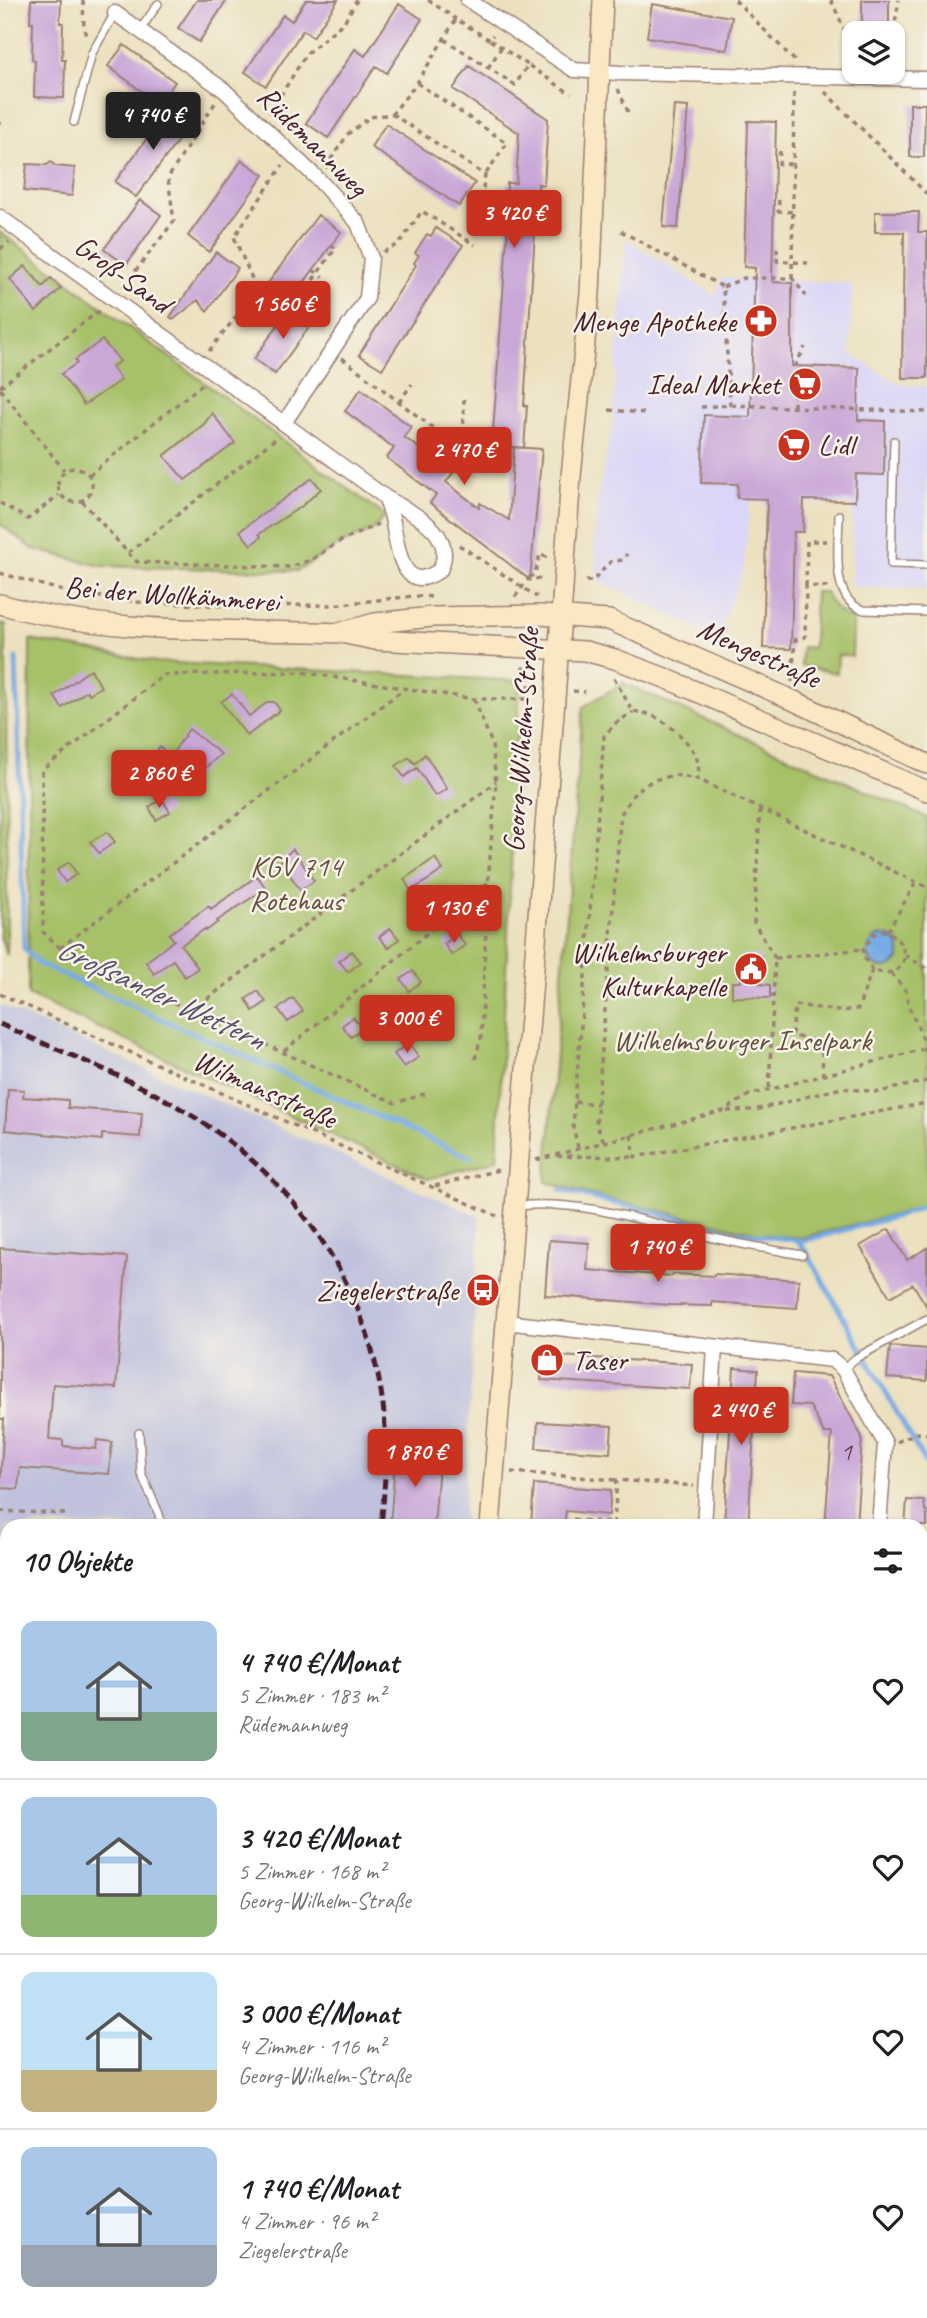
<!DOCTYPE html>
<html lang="de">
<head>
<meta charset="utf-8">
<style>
  :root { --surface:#fff; --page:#f2f2f2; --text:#202124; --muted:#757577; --line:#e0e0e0; --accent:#c8321e }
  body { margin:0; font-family:Caveat,sans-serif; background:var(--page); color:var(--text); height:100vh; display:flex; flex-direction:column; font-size:26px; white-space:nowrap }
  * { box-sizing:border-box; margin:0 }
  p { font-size:23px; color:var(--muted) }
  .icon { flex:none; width:38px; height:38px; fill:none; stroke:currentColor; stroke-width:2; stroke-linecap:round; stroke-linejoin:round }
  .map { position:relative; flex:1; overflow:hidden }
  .drawer { position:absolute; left:0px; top:1519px; width:928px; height:800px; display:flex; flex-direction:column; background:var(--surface); border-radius:21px 21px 0 0; box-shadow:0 2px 5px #0004 }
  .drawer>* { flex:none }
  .fabs { position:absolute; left:842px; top:21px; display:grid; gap:14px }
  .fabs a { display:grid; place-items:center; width:63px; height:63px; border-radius:14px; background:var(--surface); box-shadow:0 2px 5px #0004; font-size:35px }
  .price { position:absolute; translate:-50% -60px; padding:0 16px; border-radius:7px; background:var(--accent); color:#fff; font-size:23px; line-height:46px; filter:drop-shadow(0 2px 4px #0008) }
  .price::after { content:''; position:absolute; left:50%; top:42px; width:21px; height:16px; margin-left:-10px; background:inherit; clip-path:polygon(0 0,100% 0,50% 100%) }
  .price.selected { background:#222; color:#fff }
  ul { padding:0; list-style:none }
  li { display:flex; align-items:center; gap:21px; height:175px; padding:0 21px }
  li+li { border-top:2px solid var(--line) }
  li span { display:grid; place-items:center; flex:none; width:196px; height:140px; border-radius:14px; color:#555 }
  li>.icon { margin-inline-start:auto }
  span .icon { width:84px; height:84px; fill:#fffc; stroke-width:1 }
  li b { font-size:30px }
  h2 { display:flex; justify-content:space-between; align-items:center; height:84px; padding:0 21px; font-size:30px }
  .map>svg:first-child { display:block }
  .built { fill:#dad6f7 }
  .industrial { fill:#c0c2dd }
  .green { fill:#a6c167; stroke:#787049; stroke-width:2 }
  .water { fill:#77abe4; stroke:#606588; stroke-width:2 }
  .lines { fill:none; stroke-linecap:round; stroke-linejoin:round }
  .stream { stroke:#77abe4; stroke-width:5 }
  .building { fill:#c9a8d8 }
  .lane-casing { stroke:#9b8075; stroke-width:10 }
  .street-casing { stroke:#9b8075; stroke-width:17 }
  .secondary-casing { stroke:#9b8075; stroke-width:22 }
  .path { stroke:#9b8075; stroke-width:3.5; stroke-dasharray:5 5; stroke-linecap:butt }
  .lane { stroke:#fff; stroke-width:7 }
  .street { stroke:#fff; stroke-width:14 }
  .secondary { stroke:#fae7c3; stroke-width:19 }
  .rail { stroke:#4a1f2b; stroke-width:5; stroke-dasharray:10 5; stroke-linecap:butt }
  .labels { text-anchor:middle; stroke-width:5; stroke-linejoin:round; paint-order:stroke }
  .number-label { font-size:26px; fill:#6a4156 }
  .street-label { font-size:30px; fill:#4a1f2b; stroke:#f7f3e8 }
  .poi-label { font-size:30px; fill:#4a1f2b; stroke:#f7f3e8; text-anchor:end }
  .park-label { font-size:30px; fill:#66503d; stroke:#f7f3e8 }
  .water-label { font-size:32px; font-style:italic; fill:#5a506c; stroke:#f7f3e8 }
</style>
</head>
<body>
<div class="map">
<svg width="927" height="2318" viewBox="0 0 927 2318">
  <rect width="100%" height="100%" fill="#f7f3e8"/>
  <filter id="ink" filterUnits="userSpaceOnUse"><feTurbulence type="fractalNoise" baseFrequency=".0143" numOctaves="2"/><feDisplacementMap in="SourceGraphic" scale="14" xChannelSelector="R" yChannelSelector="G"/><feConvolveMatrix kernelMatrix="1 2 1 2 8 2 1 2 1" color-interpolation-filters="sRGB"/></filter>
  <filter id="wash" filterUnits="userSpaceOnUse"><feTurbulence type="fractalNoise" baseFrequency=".00686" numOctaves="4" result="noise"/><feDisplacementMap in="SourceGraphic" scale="28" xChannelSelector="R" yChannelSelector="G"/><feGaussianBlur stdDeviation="1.57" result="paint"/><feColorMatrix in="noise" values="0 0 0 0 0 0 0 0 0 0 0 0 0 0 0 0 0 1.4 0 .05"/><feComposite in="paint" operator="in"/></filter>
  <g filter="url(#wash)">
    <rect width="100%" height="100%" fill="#ece1bf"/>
    <!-- built -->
    <path class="built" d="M626 239 715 296 722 278 852 283 850 354 901 385 927 386V589L852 587 853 504 750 502 744 569 717 638 598 580 594 547 597 500 612 427Z"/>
    <!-- industrial -->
    <path class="industrial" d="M0 1005 480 1217 463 1526H7V2312H415V2318H0Z"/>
    <!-- green -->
    <path class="green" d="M0 232 385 516 373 530 339 545 297 571 101 566 33 549 0 524Z
      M815 592H826C830 606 840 614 853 620L852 656 838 655 837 673 801 666 802 647 813 648Z
      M0 624 6 625 7 955 0 936Z
      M30 640 157 662 520 681 497 1160 428 1179 28 995Z
      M623 683 927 818V1210L925 1207 800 1238 761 1234 607 1199 546 1182 583 707Z"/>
    <!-- water -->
    <path class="water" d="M868 952a16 16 0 1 1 32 0a16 16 0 1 1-32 0Z"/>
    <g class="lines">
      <!-- stream -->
      <path class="stream" d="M16 658 24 948 39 964 471 1158
        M560 1190 734 1232 803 1241 901 1215 927 1205
        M798 1241 807 1253 927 1466"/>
    </g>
    <g id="blocks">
      <!-- building -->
      <path class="building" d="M31 0H61L60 23H63L62 60H65L64 98 34 97 35 60 32 59 33 22H30Z
        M197 0H227L199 42 178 28Z
        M306 0H338L313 37 303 30 266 86 245 72 283 15 292 21Z
        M862 0H889V33H862Z
        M399 4 422 19 387 73 376 66 328 138 306 123 355 49 365 56Z
        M652 4 732 17 727 50 647 37Z
        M124 45 175 82 159 104 108 66Z
        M469 66 548 119 544 185 538 184 524 406H527L524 448 492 446 508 224H506L507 183H516L519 133 453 89Z
        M910 104H925L924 157H910Z
        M674 106 688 107 678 228 663 227Z
        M169 108 191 123 136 197 115 182Z
        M748 121 776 122 772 280 773 282 792 283V366L859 368 858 420 885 421 884 475 856 474 855 501 804 500 803 532H794L791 649 763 648 767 499 737 498 738 484 701 483 704 415 750 417 755 268 744 267Z
        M386 124 475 183 459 206 371 147Z
        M242 160 264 175 209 252 188 236Z
        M51 162 55 166 75 168 72 196 24 191 27 164 47 165Z
        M140 200 161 215 126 265 104 249Z
        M875 212H919L918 232H927V378H902L904 232H875Z
        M318 215 341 232 286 307 263 290Z
        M436 228 463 245 382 369 359 355 416 265 414 263 419 255 415 253 427 234 431 236Z
        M216 252 238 268 207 311 198 300 173 320 170 317Z
        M25 266 43 287 51 278 61 288 36 312 10 279Z
        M290 308 312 323 275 374 254 359Z
        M102 340 120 361 112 367 121 380 84 405 61 374 77 363 75 360Z
        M361 389 411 427 404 437 453 473 446 482 479 508 480 503 509 520 514 447 542 449 530 580 430 503 436 495 387 458 394 448 345 411Z
        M212 413 235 443 185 480 164 456 204 424Z
        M312 478 321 489 302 506 259 534 261 537 251 545 240 531Z
        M91 669 101 687 89 694 87 691 62 708 54 696Z
        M232 694 249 716 268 702H274L280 710 247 736 221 702Z
        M189 729 221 754 193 779 178 788 163 765 169 757 159 767 150 757 160 747 170 757Z
        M425 754 447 789 435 796 417 768 404 777 396 766 409 757 415 764Z
        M126 774 132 781V787L125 792H120L114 784Z
        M162 799 170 812 156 820 149 807Z
        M107 832 115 842 99 853 90 842Z
        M293 849 314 881 300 890 280 860Z
        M435 858 443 870 411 891 404 879Z
        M69 862 77 874 65 882 57 870Z
        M257 876 266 888 217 921 218 922 206 931 205 929 181 945 198 968 185 977 173 960 154 974 146 962 174 940 169 934 209 906 211 909Z
        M390 928 399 939 388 948 379 937Z
        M457 934 465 945 452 955 444 944Z
        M352 951 361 962 348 972 339 961Z
        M742 955 761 956 760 984 770 985V998L732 997V982H741Z
        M413 971 421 982 409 991 401 979Z
        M258 991 266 1002 253 1011 246 999Z
        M293 998 303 1011 288 1022 278 1009Z
        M353 1017 362 1028 351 1037 342 1026Z
        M409 1043 419 1057 404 1067 394 1054Z
        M8 1089 24 1090 23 1097 68 1100V1108L142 1113 140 1137 102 1134V1140L5 1130Z
        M889 1229 907 1260 927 1248V1307L913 1284 890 1297 860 1246Z
        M549 1240 589 1243 587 1270 672 1276 673 1274 714 1276V1274L799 1280 797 1308 712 1302V1306L670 1305 545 1295Z
        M0 1248 127 1257 116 1388 53 1384 49 1439 63 1440V1446L96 1449 97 1440 112 1442 109 1474 20 1468 18 1489 0 1488 4 1419H0Z
        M890 1346 927 1349V1381L887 1378Z
        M543 1355 692 1364 690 1389 541 1380Z
        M734 1368 758 1370 748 1526H724Z
        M793 1373 829 1376 862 1437 856 1526H825L832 1433H824L810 1406 791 1405Z
        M538 1422 612 1426 610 1453 536 1448Z
        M396 1450 440 1453 434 1526H390Z
        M534 1484 611 1490 609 1515 566 1511 564 1526H531Z
        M907 1500 924 1501 925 1510 927 1511V1526H905Z"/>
    </g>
  </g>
  <g filter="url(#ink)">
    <use href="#blocks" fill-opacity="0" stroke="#9b8075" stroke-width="2"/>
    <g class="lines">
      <defs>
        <path id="lane" d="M140 30 158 4
          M74 122 92 53 115 13
          M894 441 891 564 927 565
          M839 515C839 543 829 601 864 610L927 612
          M518 1206C587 1199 651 1224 718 1239 745 1245 774 1250 802 1255
          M843 1369 856 1358 927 1319
          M139 1433 141 1473 159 1514 161 1526
          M361 2312 429 2316"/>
        <path id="street" d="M468 0 574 70 620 73 927 79
          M115 13 224 90 318 179 358 223 371 258 367 298 284 423
          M0 217 385 497C411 513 458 532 440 570 402 597 398 549 393 523 392 514 388 505 385 497
          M506 1322 832 1360 843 1369 885 1443 879 1526
          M704 1526 715 1347
          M920 1959 927 1960
          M820 2318 821 2312"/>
        <path id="secondary" d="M0 604C108 635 229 629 341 633L375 640 585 651 615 659 665 678 927 791
          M342 632 375 623 432 617 540 615 609 620 786 697 927 764
          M490 1526 555 700 571 476 590 293 603 0
          M430 2318V2312"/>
      </defs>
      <!-- lane casing -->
      <use href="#lane" class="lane-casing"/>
      <!-- street casing -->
      <use href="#street" class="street-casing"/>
      <!-- secondary casing -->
      <use href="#secondary" class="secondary-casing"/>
      <!-- path -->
      <path class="path" d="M83 0 84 29 87 38
        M428 0 456 19
        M735 0 795 61
        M831 0 853 48 852 62
        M444 39 515 85 528 65 571 94
        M490 40 528 65
        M892 41 899 0
        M488 68 501 48
        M417 83 507 143 485 175
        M618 89 628 112
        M825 92 927 194
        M270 113 306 54 344 22 357 0
        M392 114 485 175 481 201 489 220
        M0 123 1 122
        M780 151 779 164H793
        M325 168 348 134 370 117 392 114 417 83 456 19 490 40 493 35
        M779 200 778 211 793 212
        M621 231 723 287 730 405
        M777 248V261L808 263
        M0 249 9 242
        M383 252 399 244 422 211 475 245
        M313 270 323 277
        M792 278 794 91
        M123 287 174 221 168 178 215 103
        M723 287 744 278H792L806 296
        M294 295 299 299 336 248 331 245
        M209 351 257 290 234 237 283 165
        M342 358 463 451 464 399
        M0 387 103 308
        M0 389 64 470
        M399 402 412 384
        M701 407 730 405 927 412
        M794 407 795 366 805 347
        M609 410 645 413
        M58 485a17 17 0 1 1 34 0a17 17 0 1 1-34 0Z
        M89 475 205 382
        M82 501 128 553 279 436
        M0 503 28 519 59 495
        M459 545 537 597
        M128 553 137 562 289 567 311 560 337 543 378 524
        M0 573 67 592 137 602 228 606 332 605 414 596 435 597
        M529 578 535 573 540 554 548 558
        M586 581H593L610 562 623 560 627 554
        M806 586 807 541H827
        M515 597 529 578 542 579
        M522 667 528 672 530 690H538
        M614 678 633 712C654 709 687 737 696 756 699 764 699 770 698 778
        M792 682 795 640 805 637 806 586 831 587
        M573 691 585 692
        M474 699 492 744 496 782 488 883 481 1038 475 1059
        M760 809 754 923 775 958 769 1089
        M888 931 916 882
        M60 948 404 689
        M905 955 927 969
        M775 958 863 949
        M891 973 906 991 909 1007 927 1048
        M0 994 497 1216
        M191 1011 496 782
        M284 1051 488 883
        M823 1076 822 1051 811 1041 792 1035 795 1005 839 1011 858 1009 872 970C903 982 918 952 888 931L876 932 863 949 864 957 872 970
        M425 1094 395 1103 191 1011 60 948 43 932 42 770 164 675 300 672 474 699H531
        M575 1102 598 1104
        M727 1111 755 1110 841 1088 878 1092 927 1081
        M631 1135 635 1157 927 1103
        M604 1141 596 1125 617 857 621 814 635 792 653 780 675 775 697 779 927 887
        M578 1148 573 1126 604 736 616 723 633 712
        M557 1156 635 1157
        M536 1160 723 1111 749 1095 927 1048
        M435 1186 502 1169
        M897 1442 916 1433 927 1434
        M511 1472 617 1480
        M0 1511 66 1514
        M570 1526V1519L614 1523 617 1480 694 1486"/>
      <!-- lane -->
      <use href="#lane" class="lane"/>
      <!-- street -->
      <use href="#street" class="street"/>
      <!-- secondary -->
      <use href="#secondary" class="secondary"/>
      <!-- rail -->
      <path class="rail" d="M0 1024C64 1054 132 1077 191 1115 295 1179 367 1282 383 1405 388 1445 385 1486 381 1526
        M319 2318V2312"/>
    </g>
  </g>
  <!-- icons -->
  <defs>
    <symbol id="pharmacy-disc" viewBox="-11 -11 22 22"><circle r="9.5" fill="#c8321e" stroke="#f7f3e8"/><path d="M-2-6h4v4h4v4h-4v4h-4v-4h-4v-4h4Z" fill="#fff"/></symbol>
    <symbol id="supermarket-disc" viewBox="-11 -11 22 22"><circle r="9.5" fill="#c8321e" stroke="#f7f3e8"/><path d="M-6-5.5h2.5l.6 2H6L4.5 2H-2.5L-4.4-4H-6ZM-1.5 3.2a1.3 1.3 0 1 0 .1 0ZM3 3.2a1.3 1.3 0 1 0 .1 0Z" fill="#fff"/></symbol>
    <symbol id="civic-disc" viewBox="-11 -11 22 22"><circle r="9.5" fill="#c8321e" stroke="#f7f3e8"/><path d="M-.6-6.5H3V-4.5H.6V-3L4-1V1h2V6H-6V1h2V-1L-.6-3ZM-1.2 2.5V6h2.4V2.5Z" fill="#fff"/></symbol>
    <symbol id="bus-disc" viewBox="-11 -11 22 22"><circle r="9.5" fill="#c8321e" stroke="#f7f3e8"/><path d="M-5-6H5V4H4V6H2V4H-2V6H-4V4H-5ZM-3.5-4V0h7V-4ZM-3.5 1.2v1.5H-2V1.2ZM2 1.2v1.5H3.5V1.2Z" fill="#fff"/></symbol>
    <symbol id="shop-disc" viewBox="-11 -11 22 22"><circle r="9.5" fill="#c8321e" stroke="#f7f3e8"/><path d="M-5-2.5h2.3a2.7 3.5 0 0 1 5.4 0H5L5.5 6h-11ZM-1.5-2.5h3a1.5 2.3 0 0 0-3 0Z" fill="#fff"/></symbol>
  </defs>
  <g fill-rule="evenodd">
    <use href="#pharmacy-disc" x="742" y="302" width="38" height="38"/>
    <use href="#supermarket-disc" x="786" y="365" width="38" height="38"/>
    <use href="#supermarket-disc" x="775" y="426" width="38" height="38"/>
    <use href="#civic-disc" x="732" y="950" width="38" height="38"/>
    <use href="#bus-disc" x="464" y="1271" width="38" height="38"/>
    <use href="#shop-disc" x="528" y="1341" width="38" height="38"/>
  </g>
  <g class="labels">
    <!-- number labels -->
    <g class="number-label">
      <text x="846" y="1460">1</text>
    </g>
    <!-- street labels -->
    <g class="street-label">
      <text transform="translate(313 141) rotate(45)" y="10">Rüdemannweg</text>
      <text transform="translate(123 274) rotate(36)" y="10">Groß-Sand</text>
      <text transform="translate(172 594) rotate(4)" y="10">Bei der Wollkämmerei</text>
      <text transform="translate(759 653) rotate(24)" y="10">Mengestraße</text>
      <text transform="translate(521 740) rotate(-86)" y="10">Georg-Wilhelm-Straße</text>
      <text transform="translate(265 1089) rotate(24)" y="10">Wilmansstraße</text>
    </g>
    <!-- poi labels -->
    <g class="poi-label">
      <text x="736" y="331">Menge Apotheke</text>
      <text x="780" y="394">Ideal Market</text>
      <text x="818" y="455" text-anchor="start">Lidl</text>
      <text x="726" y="962">Wilhelmsburger<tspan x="726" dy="34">Kulturkapelle</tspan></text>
      <text x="458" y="1300">Ziegelerstraße</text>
      <text x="572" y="1370" text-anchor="start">Taser</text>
    </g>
    <!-- park labels -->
    <g class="park-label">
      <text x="296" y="876">KGV 714<tspan x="296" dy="34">Rotehaus</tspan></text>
      <text x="742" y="1050">Wilhelmsburger Inselpark</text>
    </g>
    <!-- water labels -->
    <g class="water-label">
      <text transform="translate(161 993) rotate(25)" y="11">Großsander Wettern</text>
    </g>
  </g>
</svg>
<div class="fabs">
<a><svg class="icon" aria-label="layers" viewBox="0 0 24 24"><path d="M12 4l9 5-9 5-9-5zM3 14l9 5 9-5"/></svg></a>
</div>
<b class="price selected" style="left:153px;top:152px">4 740 €</b>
<b class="price" style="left:514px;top:250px">3 420 €</b>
<b class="price" style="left:283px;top:341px">1 560 €</b>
<b class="price" style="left:464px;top:487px">2 470 €</b>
<b class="price" style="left:159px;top:810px">2 860 €</b>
<b class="price" style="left:454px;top:945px">1 130 €</b>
<b class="price" style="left:407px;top:1055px">3 000 €</b>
<b class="price" style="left:658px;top:1284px">1 740 €</b>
<b class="price" style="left:741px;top:1447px">2 440 €</b>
<b class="price" style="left:415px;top:1489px">1 870 €</b>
<section class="drawer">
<h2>10 Objekte<svg class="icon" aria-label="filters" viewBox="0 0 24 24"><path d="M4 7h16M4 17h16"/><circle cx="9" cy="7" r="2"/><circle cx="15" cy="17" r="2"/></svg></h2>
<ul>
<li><span style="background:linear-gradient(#a9c7e8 65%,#7fa58c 0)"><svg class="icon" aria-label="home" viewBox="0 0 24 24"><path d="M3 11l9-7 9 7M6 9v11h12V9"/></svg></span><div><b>4 740 €/Monat</b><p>5 Zimmer · 183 m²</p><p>Rüdemannweg</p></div><svg class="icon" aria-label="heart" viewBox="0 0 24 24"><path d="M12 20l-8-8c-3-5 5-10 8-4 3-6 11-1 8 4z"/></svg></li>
<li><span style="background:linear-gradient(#a9c7e8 70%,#8fb573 0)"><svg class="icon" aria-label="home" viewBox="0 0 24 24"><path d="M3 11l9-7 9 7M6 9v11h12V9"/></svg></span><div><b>3 420 €/Monat</b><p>5 Zimmer · 168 m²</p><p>Georg-Wilhelm-Straße</p></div><svg class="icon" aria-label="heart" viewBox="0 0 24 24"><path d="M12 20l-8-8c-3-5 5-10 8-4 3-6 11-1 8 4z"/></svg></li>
<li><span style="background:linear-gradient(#bfe0f5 70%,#c2b280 0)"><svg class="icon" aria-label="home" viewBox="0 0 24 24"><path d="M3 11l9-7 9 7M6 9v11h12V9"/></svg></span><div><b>3 000 €/Monat</b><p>4 Zimmer · 116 m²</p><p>Georg-Wilhelm-Straße</p></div><svg class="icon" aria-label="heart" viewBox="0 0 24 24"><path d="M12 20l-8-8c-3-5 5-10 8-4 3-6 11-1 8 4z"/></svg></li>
<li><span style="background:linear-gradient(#a9c7e8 70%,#9aa5b1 0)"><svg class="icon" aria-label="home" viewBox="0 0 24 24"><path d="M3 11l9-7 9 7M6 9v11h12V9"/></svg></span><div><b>1 740 €/Monat</b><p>4 Zimmer · 96 m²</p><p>Ziegelerstraße</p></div><svg class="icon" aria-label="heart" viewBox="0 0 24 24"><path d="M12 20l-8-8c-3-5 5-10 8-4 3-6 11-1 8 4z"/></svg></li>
</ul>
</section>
</div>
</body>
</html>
